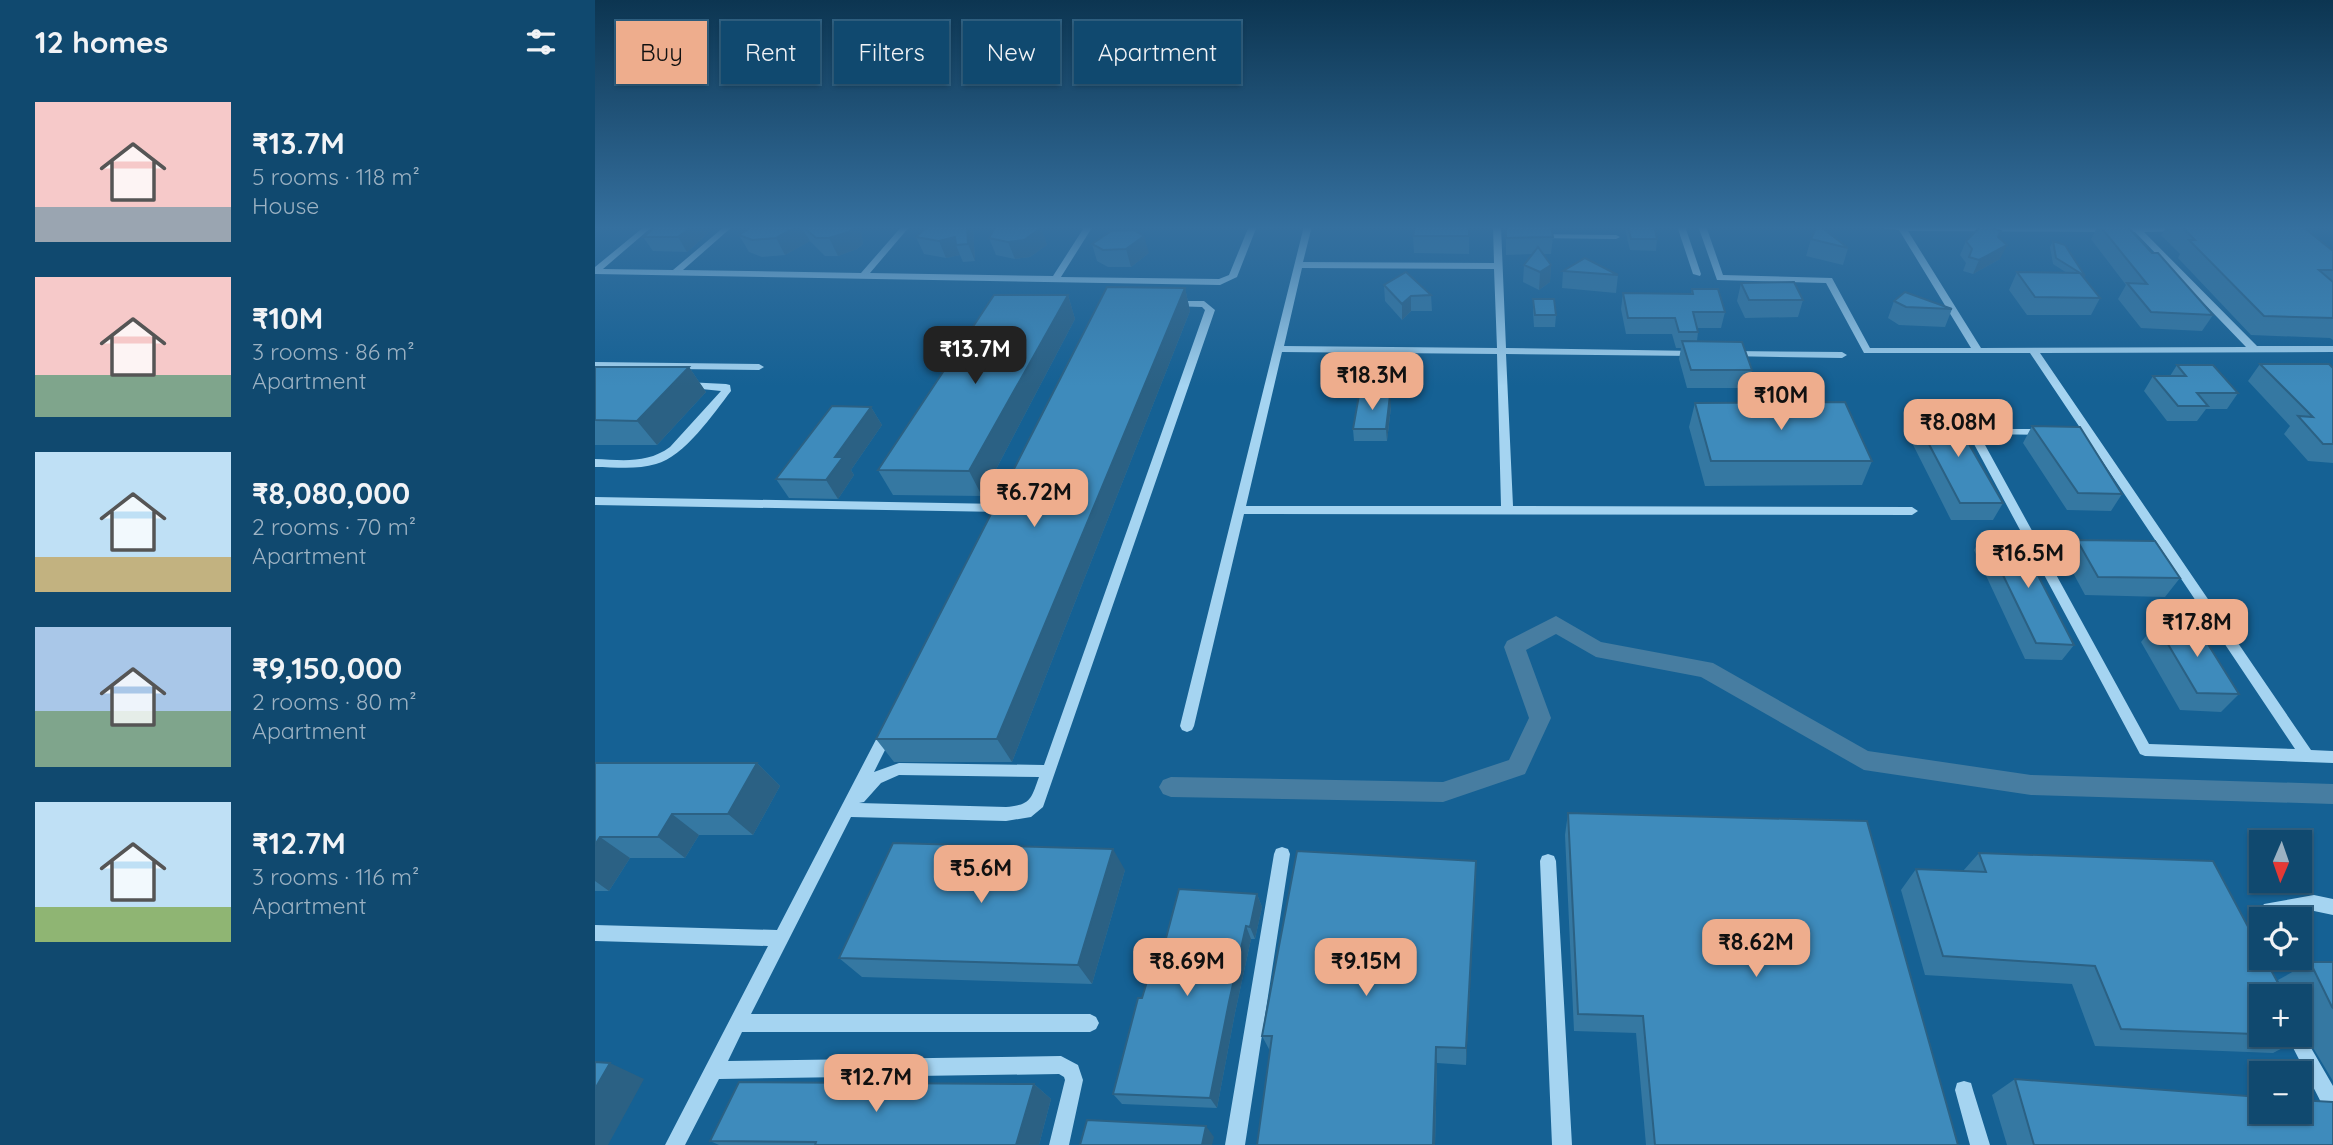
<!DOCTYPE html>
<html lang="en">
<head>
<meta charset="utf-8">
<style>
  :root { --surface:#10496f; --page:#195074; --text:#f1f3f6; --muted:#9cb2c3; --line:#306182; --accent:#eead8d }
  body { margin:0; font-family:Quicksand,sans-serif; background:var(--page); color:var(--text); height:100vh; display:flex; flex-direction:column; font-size:26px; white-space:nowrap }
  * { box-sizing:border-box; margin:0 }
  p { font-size:23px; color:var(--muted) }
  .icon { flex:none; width:38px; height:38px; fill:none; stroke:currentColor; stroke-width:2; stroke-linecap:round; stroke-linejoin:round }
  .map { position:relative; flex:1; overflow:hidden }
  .side { display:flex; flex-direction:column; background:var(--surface); width:595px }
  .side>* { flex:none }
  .top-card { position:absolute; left:21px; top:21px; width:665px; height:63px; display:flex; gap:14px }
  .needle { width:46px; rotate:182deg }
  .tools { position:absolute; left:1654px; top:830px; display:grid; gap:14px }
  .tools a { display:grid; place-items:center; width:63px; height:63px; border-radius:0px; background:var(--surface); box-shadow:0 2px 5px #0004,0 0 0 2px var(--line); font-size:35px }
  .price { position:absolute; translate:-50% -60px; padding:0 16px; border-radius:14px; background:var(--accent); color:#111; font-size:23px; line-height:46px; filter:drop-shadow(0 2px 4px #0008) }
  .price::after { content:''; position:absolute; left:50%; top:42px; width:21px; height:16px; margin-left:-10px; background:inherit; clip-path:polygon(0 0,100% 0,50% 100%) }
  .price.selected { background:#222; color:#fff }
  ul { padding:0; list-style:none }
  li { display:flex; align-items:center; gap:21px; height:175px; padding:0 35px }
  li span { display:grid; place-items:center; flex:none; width:196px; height:140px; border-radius:0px; color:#555 }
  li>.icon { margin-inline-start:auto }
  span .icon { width:84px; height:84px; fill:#fffc; stroke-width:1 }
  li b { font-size:30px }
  h2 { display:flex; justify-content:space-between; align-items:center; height:84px; padding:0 35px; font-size:30px }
  .chip { padding:0 24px; border-radius:0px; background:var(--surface); box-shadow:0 2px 5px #0004,0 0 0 2px var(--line); font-size:24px; line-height:63px }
  .chip.selected { background:var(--accent); color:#111 }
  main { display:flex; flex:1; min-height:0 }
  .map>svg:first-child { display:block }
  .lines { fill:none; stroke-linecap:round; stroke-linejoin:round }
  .canal { fill:#477da1; fill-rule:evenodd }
  .minor { fill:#a5d4f1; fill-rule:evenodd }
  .wall { fill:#3578a2 }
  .shaded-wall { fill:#2b6184 }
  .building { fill:#3e8bbc; stroke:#2b6184; stroke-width:2 }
</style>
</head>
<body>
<main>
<section class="side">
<h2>12 homes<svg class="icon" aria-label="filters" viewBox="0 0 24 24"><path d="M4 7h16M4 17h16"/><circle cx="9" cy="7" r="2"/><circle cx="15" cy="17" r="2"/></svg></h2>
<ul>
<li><span style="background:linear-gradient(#f6c9c9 75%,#9aa5b1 0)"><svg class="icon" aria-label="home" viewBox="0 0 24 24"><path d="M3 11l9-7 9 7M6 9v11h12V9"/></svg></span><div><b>₹13.7M</b><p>5 rooms · 118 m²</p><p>House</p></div></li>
<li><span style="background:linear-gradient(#f6c9c9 70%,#7fa58c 0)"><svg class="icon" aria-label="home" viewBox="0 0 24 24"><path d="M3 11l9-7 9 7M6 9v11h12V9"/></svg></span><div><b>₹10M</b><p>3 rooms · 86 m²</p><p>Apartment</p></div></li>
<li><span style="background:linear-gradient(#bfe0f5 75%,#c2b280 0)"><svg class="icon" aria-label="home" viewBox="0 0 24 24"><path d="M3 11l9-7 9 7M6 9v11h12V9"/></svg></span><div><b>₹8,080,000</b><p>2 rooms · 70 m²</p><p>Apartment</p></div></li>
<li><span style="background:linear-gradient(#a9c7e8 60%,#7fa58c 0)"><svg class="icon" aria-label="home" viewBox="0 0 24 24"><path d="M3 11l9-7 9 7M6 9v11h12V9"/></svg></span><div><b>₹9,150,000</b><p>2 rooms · 80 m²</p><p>Apartment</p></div></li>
<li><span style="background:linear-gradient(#bfe0f5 75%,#8fb573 0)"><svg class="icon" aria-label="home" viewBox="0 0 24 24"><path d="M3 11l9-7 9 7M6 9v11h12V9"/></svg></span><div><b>₹12.7M</b><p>3 rooms · 116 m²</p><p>Apartment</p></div></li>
</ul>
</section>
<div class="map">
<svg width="1738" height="1145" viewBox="0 0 1738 1145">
  <rect width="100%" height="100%" fill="#156194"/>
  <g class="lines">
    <!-- canal -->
    <path class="canal" d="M961 616 1006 642 1118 663 1273 751 1436 775 1738 784V804L1436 795 1269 770 1106 677 1001 657 961 634 931 650 956 718 930 774 848 802 576 797 568 794 564 787 568 780 576 777 848 782 914 760 934 718 909 647 912 641Z"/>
    <!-- minor -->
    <path class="minor" d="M50 226H58L8 269 78 270 130 226H138L88 270 266 273 307 226H315L275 273 458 276 490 226H498L466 277 624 279 634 275 654 226H662L642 277 625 285 0 274V267Z
      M709 226H717L708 262 899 263 898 226H906L911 348 1103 351 1105 353 1100 356 911 354 918 506 1317 507 1323 511 1317 515 649 514 599 726 597 730 592 732 587 730 585 726ZM707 268 899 269 902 348 689 346ZM687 352 902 354 906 506H651Z
      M1082 226H1090L1106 274 1105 276 1098 274Z
      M1103 226H1111L1128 275 1237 278 1275 348H1376L1304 230 1288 228 1284 226 1586 227 1590 229 1589 231 1549 232 1662 346H1738V352L1445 353 1716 750 1738 751V763L1550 756 1545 754 1372 431 1373 429H1451L1456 432 1451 435 1384 434 1554 744 1700 749 1435 353H1269L1231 283 1122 280ZM1313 231 1540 232 1651 347 1386 348Z
      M939 234 1021 235 1025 237 1021 239 942 238H939Z
      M579 301H609L620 310 448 807 436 817 411 821 256 817 156 1014H495L501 1017 504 1023 501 1029 495 1032H147L133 1061 466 1056 483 1065 488 1080 474 1145H454L470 1080 469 1077 464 1074 124 1079 90 1145H70L173 946 0 941V925L182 930 287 728 292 726 297 728 299 732 279 772 304 763 449 765 610 310 607 307 576 306V302ZM304 775 444 777C436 799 436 805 411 807L264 803 269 802 286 783Z
      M1135 351 1247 352 1252 355 1247 358 1132 356 1130 354Z
      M0 362 164 364 169 367 164 370 0 368Z
      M91 382 131 384 135 385 136 391C119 413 89 457 61 464 42 470 20 467 0 467V459C27 460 52 464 75 447L126 391 87 387V383Z
      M0 497 407 504 413 508 407 512 0 505Z
      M687 847 693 849 695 854 650 1145H630L679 854 681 849Z
      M953 854 959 856 961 861 977 1145H957L945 861 947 856Z
      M1719 895 1738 899V915L1719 911 1679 919H1666V947L1662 958 1656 960 1650 958 1648 952 1660 917 1669 904Z
      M1704 1027 1738 1086V1114L1731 1112 1691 1034H1704Z
      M1369 1081 1376 1083 1378 1090 1395 1145H1375L1360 1090 1362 1083Z"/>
  </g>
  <!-- wall -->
  <path class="wall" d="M158 226H265L268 244 262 249 243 256H230L215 241 190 255 167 257 154 252 144 235Z
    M874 226V254L819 253 818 236Z
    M911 226 958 237 956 254H948L956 265 955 282 944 290 928 282 929 265 937 254 911 255Z
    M1030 226H1059L1062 239 1061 251 1035 250 1030 229Z
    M1503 226H1532L1618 315 1607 331 1546 328 1523 299 1531 285 1496 239Z
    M1572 226H1707L1738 251V340L1735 338 1656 335 1583 258 1585 254 1566 235Z
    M120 227 92 252 58 251 48 237Z
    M378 227 380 261 368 262 365 255 351 258 329 254 321 237Z
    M445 227 452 245 435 257 420 259 401 255 394 238Z
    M1403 237 1405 259 1378 274 1368 271 1371 263 1365 255 1371 241Z
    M1216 239 1253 248 1248 265 1211 256Z
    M1458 241 1490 276 1489 278 1505 298 1496 315H1432L1414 290 1422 272 1472 273 1458 264 1455 247Z
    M497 244 554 253 536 267H513L502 261Z
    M968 271 1023 275 1021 293 967 288Z
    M1146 283 1208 300 1203 317 1150 318 1142 301Z
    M789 285 836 295 837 311H816L807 320 790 301Z
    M590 288 595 311 417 762H299L281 739Z
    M1097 289 1130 312 1126 328H1102L1103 332 1102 341 1157 370 1152 388H1092L1084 359 1086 348H1081L1077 334H1031L1026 309 1028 293 1096 294Z
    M473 295 480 319 387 496 298 495 283 470Z
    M938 299 961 315 960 327H939L938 311Z
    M1299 301 1357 309 1350 327 1304 325 1293 318Z
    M1665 364 1738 368V463L1713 461 1689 434 1695 426 1653 381Z
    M1582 365 1643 393 1632 409H1611L1602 421H1572L1549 391 1558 376H1575Z
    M0 367H94L111 392 62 445H0Z
    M1100 403 1277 461 1267 485 1110 486 1094 427Z
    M276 407 287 425 256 470 259 475 243 499 194 498 181 479Z
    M796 407 792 441H759L758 429Z
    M1318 414 1375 446 1408 503 1398 520H1356L1311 431Z
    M1437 426 1527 494 1516 511 1472 510 1428 443Z
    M1388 534 1479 645 1467 660 1430 659 1379 550Z
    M1482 540 1585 578 1570 597 1490 595 1470 558Z
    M1561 624 1644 694 1626 712 1585 710 1546 642Z
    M0 763H162L185 786 158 835H104L90 858H35L14 891H0Z
    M973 813 1363 1145H1051L1041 1033 979 1031 970 835Z
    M1384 853 1704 1034V996H1690L1683 980 1715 962H1738V1081L1711 1036 1678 1053 1500 1046 1477 984 1330 975 1306 890 1321 869 1368 871Z
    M881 861 871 1065 842 1063 840 1145H662L675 1051 667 1036Z
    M530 870 497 984 267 977 244 958Z
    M662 894 667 907 660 939H656L640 1013 622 1108 527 1104 518 1094 547 998Z
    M1420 1079 1738 1145H1412L1397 1095Z
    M439 1084 456 1099 444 1145H124L115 1141Z"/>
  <!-- shaded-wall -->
  <path class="shaded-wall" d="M97 226H120V227L92 252 83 237Z
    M203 226H206L215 241 190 255 181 238Z
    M259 226H265L268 244 262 249 243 256 234 238Z
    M372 226H383L378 227 380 261 373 244Z
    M446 228 452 245 435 257 420 259 413 242Z
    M549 236 554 253 536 267 531 249Z
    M360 237 361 245 365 255 351 258 344 241Z
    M1412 245 1405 259 1378 274 1384 260Z
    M956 265 955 282 944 290 945 272Z
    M590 288 595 311 417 762 402 739Z
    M473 295 480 319 387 496 374 471Z
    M816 296V311L807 320V304Z
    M94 367 111 392 62 445 42 421Z
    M795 395 796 407 792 441 791 429Z
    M276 407 287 425 256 470 259 475 243 499 231 480 240 457Z
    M162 763 185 786 158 835 133 814Z
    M77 814 104 835 90 858 63 837Z
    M5 837 35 858 14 891 0 881V845Z
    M518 849 530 870 497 984 483 965Z
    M881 861V882L871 1065V1048Z
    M662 894 667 907 660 939 655 927Z
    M651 926 656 939 640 1013 622 1108 615 1098 634 1002Z
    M841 1047 842 1063 840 1145H838Z
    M15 1063 49 1079 13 1145H0V1089Z
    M439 1084 456 1099 444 1145H421Z
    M611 1126 619 1137 617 1145H607Z"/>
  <!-- building -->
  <path class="building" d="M62 226H97L83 237H48Z
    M158 226H203L181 238 157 240 144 235Z
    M207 226H259V227L254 232 234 238H221Z
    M333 226H372L373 244 361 245 360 237 344 241 321 237Z
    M401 226H444L446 228 429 240 413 242 394 238Z
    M820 226H874V236H818Z
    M911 226H956L958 237 911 238Z
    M1033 226H1059L1062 239H1036Z
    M1222 226H1225L1253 248 1216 239Z
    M1505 226H1532L1557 253H1563L1618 315 1556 312 1532 283 1552 284Z
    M1586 226H1707L1738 251V270H1724L1738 282V318L1669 316 1594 240H1600Z
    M1385 227H1394L1406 231 1403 237 1412 245 1384 260 1374 257 1377 249 1371 241Z
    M539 230 549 236 531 249 508 250 497 244 516 231Z
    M1458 241 1470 245 1490 276 1461 258Z
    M943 247 956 265 945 272 929 265Z
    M990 258 1023 275 968 271Z
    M811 272 836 295 816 296 807 304 789 285Z
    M1422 272 1485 273 1505 298 1440 297Z
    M1199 282 1208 300H1154L1146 283Z
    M512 287 590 288 402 739H281Z
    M1097 289H1123L1130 312H1098L1103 332H1084L1080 318H1033L1028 293 1098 294Z
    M1310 292 1357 309 1311 307 1299 301Z
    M399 295H473L374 471 283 470Z
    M938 299H959L961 315H940Z
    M1087 341 1147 342 1157 370H1096Z
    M1665 364H1734L1738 368V444H1728L1703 416 1718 417Z
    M1582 365H1618L1643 393H1602L1613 406H1583L1558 376H1591Z
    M0 367H94L42 421 0 420Z
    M764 395H795L791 429H758Z
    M1250 402 1277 461H1116L1100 403Z
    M237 406 276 407 240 457H248L231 480 181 479Z
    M1318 414 1362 416 1375 446 1408 503H1365Z
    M1437 426 1485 427 1527 494 1483 493Z
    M1388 534 1422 535 1479 645 1441 643Z
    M1482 540 1560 541 1585 578 1503 577Z
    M1561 624 1601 625 1644 694 1602 693Z
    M0 763H162L133 814H77L63 837H5L0 845Z
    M973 813 1272 821 1363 1145H1060L1048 1016 983 1014Z
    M298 843 518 849 483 965 244 958Z
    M702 851 881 861 871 1048 841 1047 838 1145H662L677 1036H667Z
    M1384 853 1618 861 1666 951V957H1669L1690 996H1666V1034H1704V1024L1711 1036 1526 1029 1500 966 1348 956 1321 869 1391 872Z
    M584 889 662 894 655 927 651 926 634 1002 615 1098 518 1094 543 998H547L564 942H570Z
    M1715 962H1738V1008L1737 1007Z
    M0 1062 15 1063 0 1089Z
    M1420 1079 1666 1097V1111H1704V1100L1738 1102V1145H1439Z
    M144 1082 439 1084 421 1145H220L221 1142 115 1141Z
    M492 1120 611 1126 607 1145H485Z"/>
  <!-- sky -->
  <linearGradient id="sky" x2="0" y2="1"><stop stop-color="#0c3551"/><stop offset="0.59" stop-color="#35709f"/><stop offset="1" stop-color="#35709f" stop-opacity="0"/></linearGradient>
  <rect width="1738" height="386" fill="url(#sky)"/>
</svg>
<div class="tools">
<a><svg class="needle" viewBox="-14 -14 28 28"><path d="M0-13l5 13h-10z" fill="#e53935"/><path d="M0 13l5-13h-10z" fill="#9cb2c3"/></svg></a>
<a><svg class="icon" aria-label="locate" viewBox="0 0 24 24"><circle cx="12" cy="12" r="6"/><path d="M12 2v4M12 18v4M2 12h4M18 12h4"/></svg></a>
<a>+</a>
<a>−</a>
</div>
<b class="price selected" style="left:380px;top:386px">₹13.7M</b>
<b class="price" style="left:777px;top:412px">₹18.3M</b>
<b class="price" style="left:1186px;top:432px">₹10M</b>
<b class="price" style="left:1363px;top:459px">₹8.08M</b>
<b class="price" style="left:439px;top:529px">₹6.72M</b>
<b class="price" style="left:1433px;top:590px">₹16.5M</b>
<b class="price" style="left:1602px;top:659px">₹17.8M</b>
<b class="price" style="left:386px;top:905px">₹5.6M</b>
<b class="price" style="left:1161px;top:979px">₹8.62M</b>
<b class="price" style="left:592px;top:998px">₹8.69M</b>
<b class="price" style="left:771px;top:998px">₹9.15M</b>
<b class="price" style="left:281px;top:1114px">₹12.7M</b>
<div class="top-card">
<a class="chip selected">Buy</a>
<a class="chip">Rent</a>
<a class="chip">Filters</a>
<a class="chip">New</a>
<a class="chip">Apartment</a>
</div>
</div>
</main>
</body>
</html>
